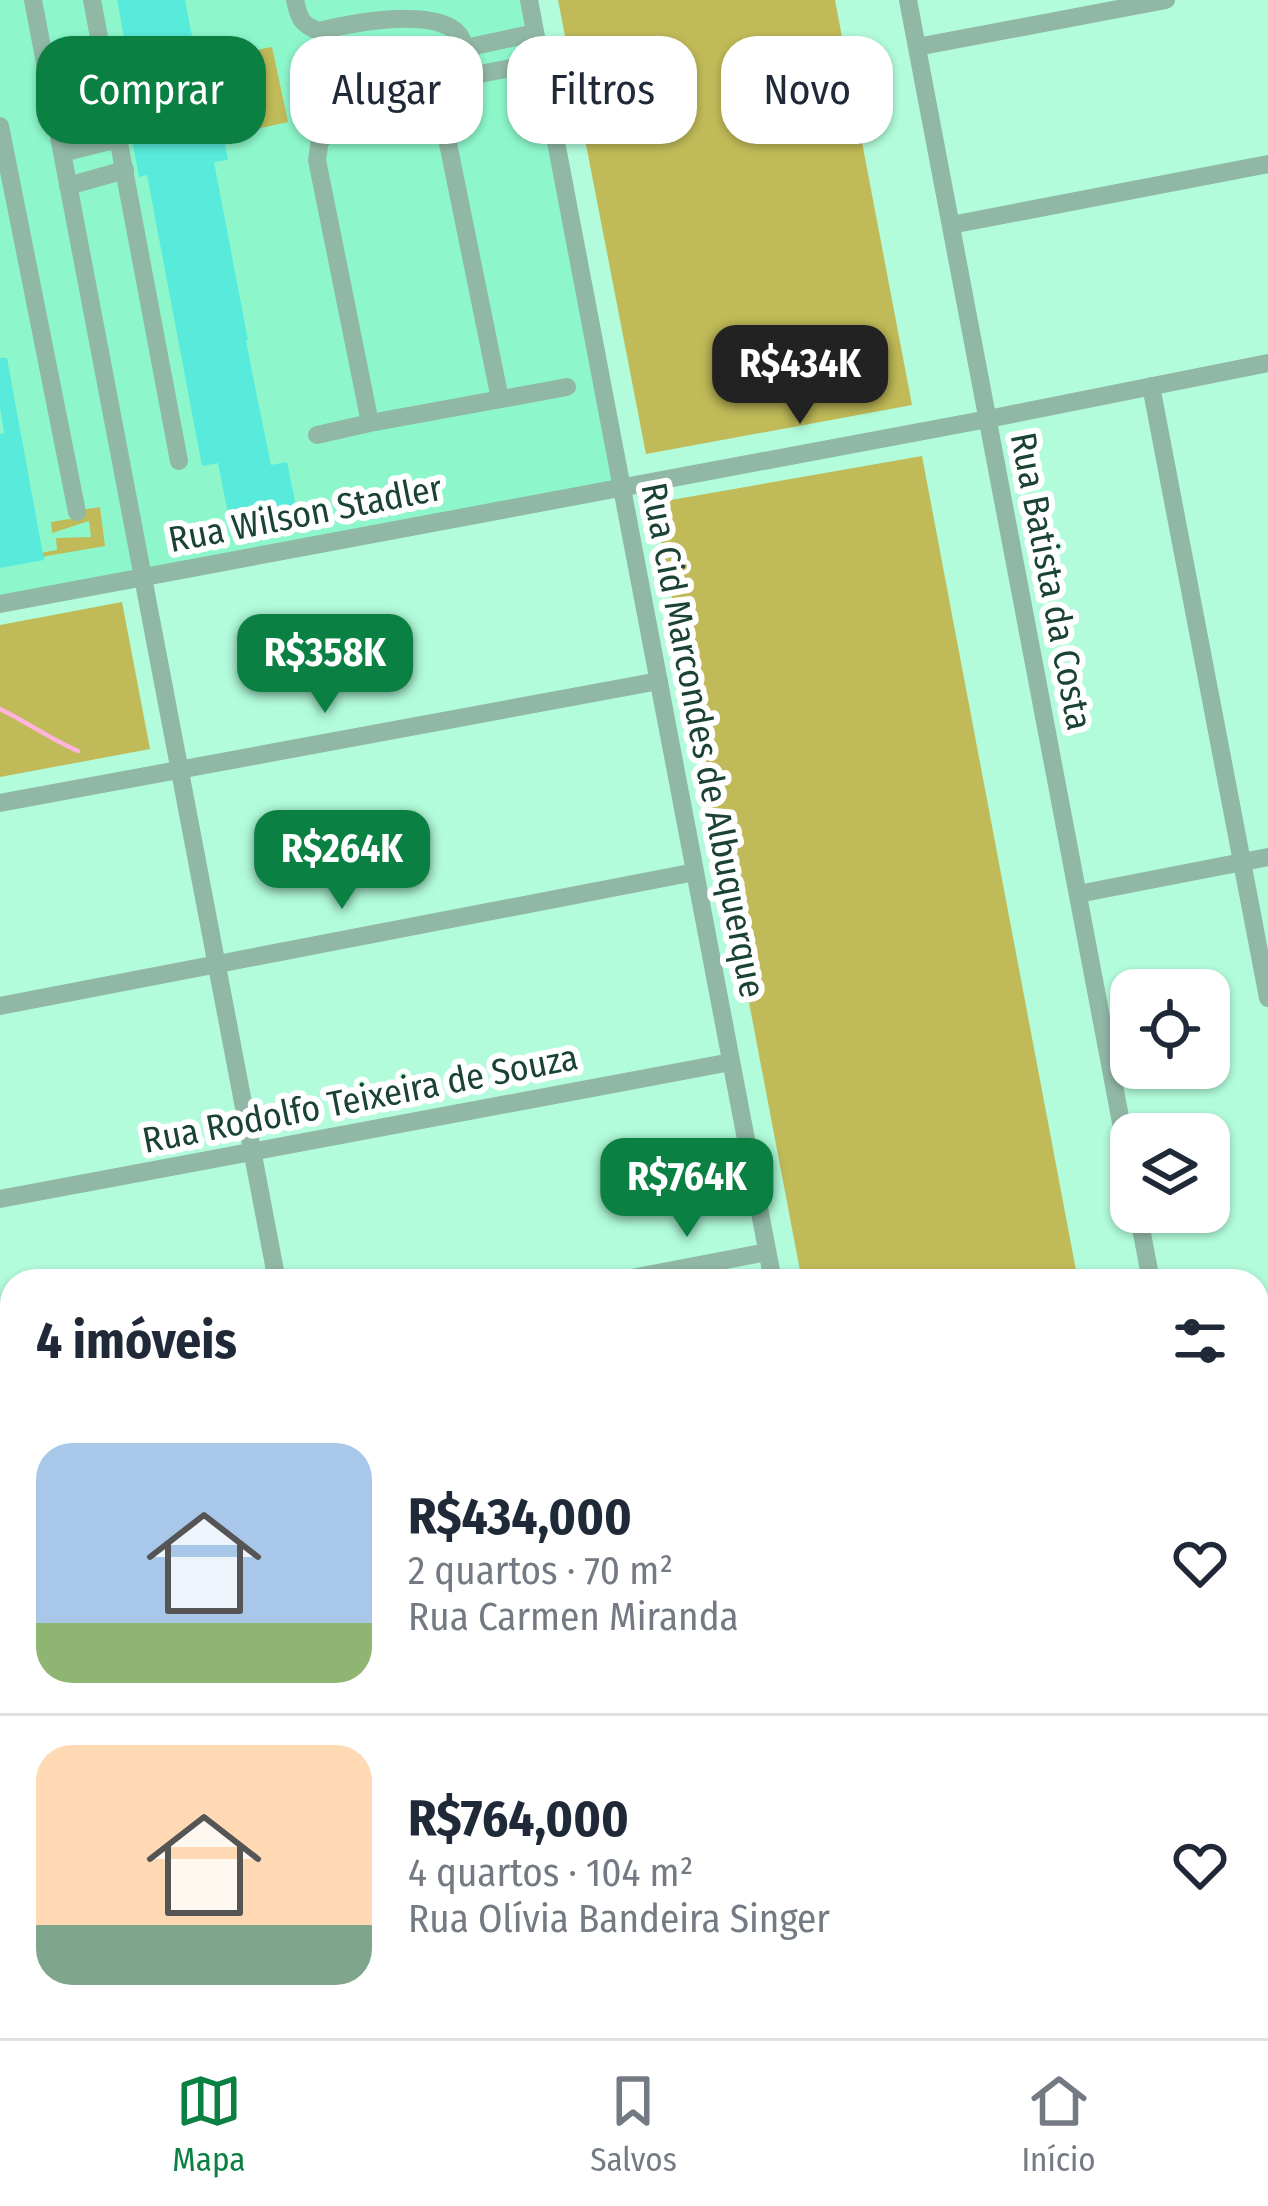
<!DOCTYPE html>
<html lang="pt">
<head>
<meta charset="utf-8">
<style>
  :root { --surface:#fff; --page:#f6f6f7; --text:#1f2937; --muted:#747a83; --line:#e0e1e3; --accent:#0b8043 }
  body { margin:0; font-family:"Fira Sans Condensed",sans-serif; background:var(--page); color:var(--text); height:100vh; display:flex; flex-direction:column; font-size:45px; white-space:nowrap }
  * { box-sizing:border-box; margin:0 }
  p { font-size:39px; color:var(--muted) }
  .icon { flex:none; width:66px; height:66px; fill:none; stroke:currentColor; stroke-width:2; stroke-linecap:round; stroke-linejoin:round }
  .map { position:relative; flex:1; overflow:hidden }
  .details { position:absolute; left:0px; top:1269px; width:1269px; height:771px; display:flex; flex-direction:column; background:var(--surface); border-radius:36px 36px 0 0; box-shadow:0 3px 9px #0004 }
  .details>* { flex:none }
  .banner { position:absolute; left:36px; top:36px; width:1197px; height:108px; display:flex; gap:24px }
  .controls { position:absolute; left:1110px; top:969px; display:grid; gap:24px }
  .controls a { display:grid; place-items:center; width:120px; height:120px; border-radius:24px; background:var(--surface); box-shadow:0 3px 9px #0004; font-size:60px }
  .price { position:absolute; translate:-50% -102px; padding:0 27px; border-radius:24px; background:var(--accent); color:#fff; font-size:39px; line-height:78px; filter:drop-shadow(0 3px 6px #0008) }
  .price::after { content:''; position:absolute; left:50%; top:72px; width:36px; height:27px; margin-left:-18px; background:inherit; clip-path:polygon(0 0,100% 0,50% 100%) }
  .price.current { background:#222; color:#fff }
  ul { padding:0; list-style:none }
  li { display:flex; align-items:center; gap:36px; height:300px; padding:0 36px }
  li+li { border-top:3px solid var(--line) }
  li span { display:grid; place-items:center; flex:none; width:336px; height:240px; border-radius:36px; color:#555 }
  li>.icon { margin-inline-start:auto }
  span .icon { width:144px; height:144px; fill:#fffc; stroke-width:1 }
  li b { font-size:51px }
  h2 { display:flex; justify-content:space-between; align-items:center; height:144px; padding:0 36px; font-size:51px }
  .tag { padding:0 42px; border-radius:36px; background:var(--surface); box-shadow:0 3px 9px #0004; font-size:42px; line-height:108px }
  .tag.current { background:var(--accent); color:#fff }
  .menu { display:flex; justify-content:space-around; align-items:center; height:168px; border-top:3px solid var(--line); background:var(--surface); font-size:33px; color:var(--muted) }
  .menu a { display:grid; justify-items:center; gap:6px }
  .menu .current { color:var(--accent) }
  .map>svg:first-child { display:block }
  .built { fill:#8df7cb }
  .green { fill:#c0ba58 }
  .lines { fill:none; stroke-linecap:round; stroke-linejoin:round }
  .stream { stroke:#ffb4dd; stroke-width:4.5 }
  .building { fill:#58ebdb }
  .minor { stroke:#91b8a6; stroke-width:18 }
  .labels { text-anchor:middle; stroke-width:12; stroke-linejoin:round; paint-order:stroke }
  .street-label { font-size:36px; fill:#1a4333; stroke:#fff }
</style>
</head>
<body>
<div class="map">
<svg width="1268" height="2038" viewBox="0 0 1268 2038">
  <rect width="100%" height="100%" fill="#b2fcdb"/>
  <!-- built -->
  <path class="built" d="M0 0H529L622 487 0 604Z
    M1268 1488V1818L1257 1759V1490Z"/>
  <!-- green -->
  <path class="green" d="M558 0H835L912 405 646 454Z
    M272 47 288 122 242 132 226 56Z
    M922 456 1078 1281H802L654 503Z
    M100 507 105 546 41 557 40 553 57 550 56 538 91 537 89 521 52 533 51 522 82 517 81 510Z
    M122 602 150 749 0 777V625Z"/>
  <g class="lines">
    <!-- stream -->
    <path class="stream" d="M0 709C27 722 50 739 78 751"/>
  </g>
  <!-- building -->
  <path class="building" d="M117 0H185L199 71 210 69 228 160 214 162 248 340H246L251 367 271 465 287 462 296 506 229 519 218 463 202 466 147 175 139 177 122 86 133 84Z
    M0 358H7L44 560 0 568V434L4 433 0 408Z"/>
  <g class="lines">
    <!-- minor -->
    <path class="minor" d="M33 0 277 1281
      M92 0 179 461
      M295 0C299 18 301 25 319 31 357 22 468 0 464 54 463 72 456 92 441 103 428 112 354 126 333 131L320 140 317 160 370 423
      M529 0 773 1281
      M908 0 1131 1175
      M917 47 1166 0
      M465 48 535 33
      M459 78 541 62
      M440 104 500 399
      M0 126 77 512
      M62 153 118 139
      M68 186 125 170
      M951 225 1268 164
      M1151 386 1268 998
      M317 435 370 423 567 387
      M0 604 988 419 1268 363
      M0 803 659 681
      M1078 894 1268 857
      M0 1006 695 872
      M0 1199 731 1062
      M1138 1212 1151 1281
      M616 1281 767 1252
      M1257 1357 1268 1355
      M0 1400 12 1398
      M1257 1586 1268 1584
      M0 1603 12 1600
      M1257 1840 1268 1898
      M0 1866 12 1864
      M419 2028 421 2038
      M916 2028 918 2038
      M1129 2028 1131 2038
      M467 2038 520 2028"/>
  </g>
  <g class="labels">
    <!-- street labels -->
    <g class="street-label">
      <text transform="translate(305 513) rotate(-11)" y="13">Rua Wilson Stadler</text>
      <text transform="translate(1052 581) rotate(79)" y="13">Rua Batista da Costa</text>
      <text transform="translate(704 740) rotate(79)" y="13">Rua Cid Marcondes de Albuquerque</text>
      <text transform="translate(360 1098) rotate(-11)" y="13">Rua Rodolfo Teixeira de Souza</text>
    </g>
  </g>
</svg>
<div class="controls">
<a><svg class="icon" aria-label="locate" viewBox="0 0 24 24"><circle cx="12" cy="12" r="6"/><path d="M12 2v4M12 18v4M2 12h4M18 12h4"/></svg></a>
<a><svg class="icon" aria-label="layers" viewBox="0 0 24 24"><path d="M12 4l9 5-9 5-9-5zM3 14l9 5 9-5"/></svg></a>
</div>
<b class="price current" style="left:800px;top:427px">R$434K</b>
<b class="price" style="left:325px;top:716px">R$358K</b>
<b class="price" style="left:342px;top:912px">R$264K</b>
<b class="price" style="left:687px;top:1240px">R$764K</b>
<div class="banner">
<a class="tag current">Comprar</a>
<a class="tag">Alugar</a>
<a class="tag">Filtros</a>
<a class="tag">Novo</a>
</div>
<section class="details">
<h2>4 imóveis<svg class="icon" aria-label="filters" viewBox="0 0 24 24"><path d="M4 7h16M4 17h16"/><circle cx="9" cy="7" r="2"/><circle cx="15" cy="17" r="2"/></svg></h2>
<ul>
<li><span style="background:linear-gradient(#a9c7e8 75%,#8fb573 0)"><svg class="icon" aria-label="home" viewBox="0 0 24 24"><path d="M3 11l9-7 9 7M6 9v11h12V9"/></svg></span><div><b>R$434,000</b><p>2 quartos · 70 m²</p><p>Rua Carmen Miranda</p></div><svg class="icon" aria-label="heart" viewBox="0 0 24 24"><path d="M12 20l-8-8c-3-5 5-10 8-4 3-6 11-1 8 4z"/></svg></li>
<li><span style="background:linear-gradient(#ffd9b3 75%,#7fa58c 0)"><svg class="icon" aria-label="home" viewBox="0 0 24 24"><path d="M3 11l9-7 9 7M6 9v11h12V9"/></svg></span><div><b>R$764,000</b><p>4 quartos · 104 m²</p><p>Rua Olívia Bandeira Singer</p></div><svg class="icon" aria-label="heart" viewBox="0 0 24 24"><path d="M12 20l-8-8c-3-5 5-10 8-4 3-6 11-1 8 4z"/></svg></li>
</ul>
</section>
</div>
<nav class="menu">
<a class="current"><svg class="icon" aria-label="map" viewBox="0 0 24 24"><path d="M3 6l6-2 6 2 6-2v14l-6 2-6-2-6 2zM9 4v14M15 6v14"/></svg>Mapa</a>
<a><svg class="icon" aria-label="saved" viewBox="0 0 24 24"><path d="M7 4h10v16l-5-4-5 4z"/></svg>Salvos</a>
<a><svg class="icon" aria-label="home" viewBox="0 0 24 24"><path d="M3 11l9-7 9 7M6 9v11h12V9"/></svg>Início</a>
</nav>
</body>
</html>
